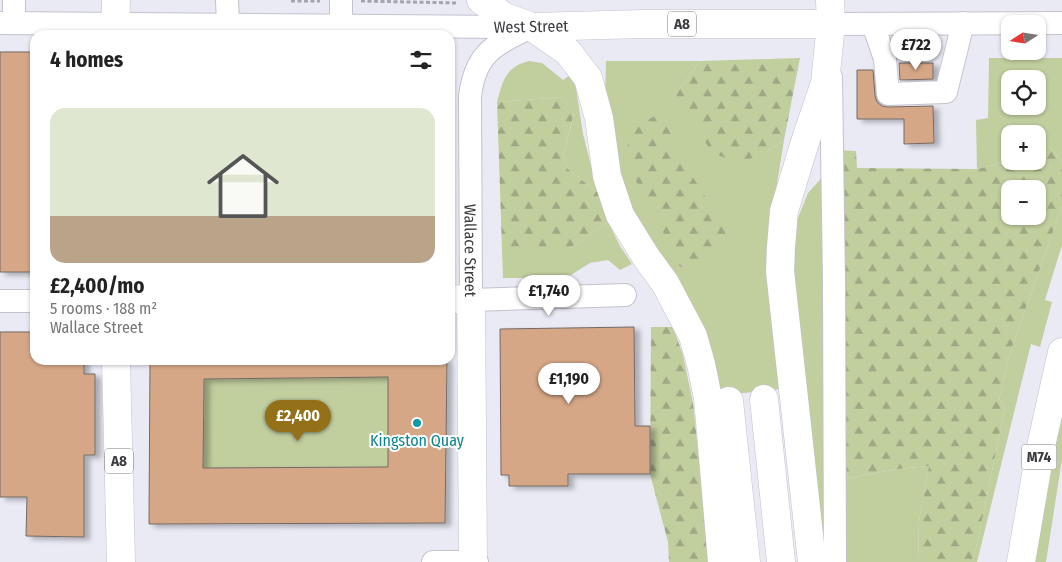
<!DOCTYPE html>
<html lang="en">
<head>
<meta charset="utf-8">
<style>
  :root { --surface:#fff; --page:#f6f6f6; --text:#222; --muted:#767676; --line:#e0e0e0; --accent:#947018 }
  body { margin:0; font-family:"Fira Sans Condensed",sans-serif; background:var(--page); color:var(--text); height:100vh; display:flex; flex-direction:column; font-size:19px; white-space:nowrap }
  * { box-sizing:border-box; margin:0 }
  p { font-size:16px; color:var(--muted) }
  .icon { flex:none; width:28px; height:28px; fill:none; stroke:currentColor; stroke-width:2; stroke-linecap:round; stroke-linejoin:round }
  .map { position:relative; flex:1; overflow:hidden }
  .sheet { position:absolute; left:30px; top:30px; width:425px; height:335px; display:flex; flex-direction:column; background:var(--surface); border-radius:15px; box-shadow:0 1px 4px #0004 }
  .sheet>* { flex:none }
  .needle { width:32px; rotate:258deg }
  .controls { position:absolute; left:1001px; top:15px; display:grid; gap:10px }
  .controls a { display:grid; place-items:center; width:45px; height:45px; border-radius:10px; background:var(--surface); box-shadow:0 1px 4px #0004; font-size:25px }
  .price { position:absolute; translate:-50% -42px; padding:0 11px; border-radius:18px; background:#fff; color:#222; font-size:16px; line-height:32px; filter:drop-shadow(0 1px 2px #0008) }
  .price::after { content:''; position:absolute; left:50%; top:30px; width:15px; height:11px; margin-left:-8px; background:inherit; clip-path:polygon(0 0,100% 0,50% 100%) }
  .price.selected { background:var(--accent); color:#fff }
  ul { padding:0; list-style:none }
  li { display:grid; align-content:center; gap:10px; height:265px; padding:0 20px }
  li+li { border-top:1px solid var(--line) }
  li span { display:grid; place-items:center; height:155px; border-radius:15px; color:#555 }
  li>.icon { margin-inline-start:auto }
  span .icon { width:90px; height:90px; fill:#fffc; stroke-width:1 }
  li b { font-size:21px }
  h2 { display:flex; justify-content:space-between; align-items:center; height:60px; padding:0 20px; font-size:21px }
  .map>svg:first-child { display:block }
  .green { fill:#c1ce9e; fill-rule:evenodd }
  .forest { fill:url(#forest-firs); fill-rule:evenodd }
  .building { fill:#d6a787; stroke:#736a63; fill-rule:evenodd; filter:url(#shadow) }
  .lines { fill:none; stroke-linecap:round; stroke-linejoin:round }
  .minor-casing { stroke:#c3c2cd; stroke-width:24 }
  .major-casing { stroke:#c3c2cd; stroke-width:29 }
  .highway-casing { stroke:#c3c2cd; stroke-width:29 }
  .path { stroke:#a4a4ac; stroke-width:3; stroke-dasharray:4 2.5; stroke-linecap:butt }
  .minor { stroke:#fff; stroke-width:22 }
  .major { stroke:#fff; stroke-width:28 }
  .highway { stroke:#fff; stroke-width:28 }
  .culture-dot { fill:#0f9aa8; stroke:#fff; stroke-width:2 }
  .labels { text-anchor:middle; stroke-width:4; stroke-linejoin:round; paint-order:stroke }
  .shield { fill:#fff; stroke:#767679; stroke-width:1 }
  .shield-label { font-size:15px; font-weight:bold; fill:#3c3c40 }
  .street-label { font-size:16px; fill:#3c3c40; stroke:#fff }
  .culture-label { font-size:16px; fill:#0d838f; stroke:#fff }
</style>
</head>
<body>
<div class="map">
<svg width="1062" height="562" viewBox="0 0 1062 562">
  <defs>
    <pattern id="forest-firs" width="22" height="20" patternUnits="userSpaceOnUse" patternTransform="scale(1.25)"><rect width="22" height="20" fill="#c1ce9e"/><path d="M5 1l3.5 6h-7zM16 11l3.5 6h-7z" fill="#9ea882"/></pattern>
    <filter id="shadow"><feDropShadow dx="5.5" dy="3" stdDeviation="2.5" flood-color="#0004"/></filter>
  </defs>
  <rect width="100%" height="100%" fill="#eaeaf5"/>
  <!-- green -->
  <path class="green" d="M989 58H1062V162L1049 146 1038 150V134H1010V161L977 169 976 120 988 118ZM1010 79H1038V106H1010Z
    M529 61 542 63 563 80 570 75 576 88 583 134 598 193 568 169 563 156 574 114 562 97 497 102C503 81 505 67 529 61Z
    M606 61H700L676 94 767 152 784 140 770 227 780 389 716 396 621 193 605 101Z
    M825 174 828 559 821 560 790 270 792 233 808 193Z
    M1062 206V245L1045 300 1052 302 1040 347 1031 344 977 562H972L978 540 1005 407 999 399 1010 353Z
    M608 222 620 246 632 264 620 270 608 260 590 263 571 275 556 278H503L502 249H569Z
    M388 377V467L203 468 204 379Z
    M1062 406V459L1046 562H1032Z
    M929 466 919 520 918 562H846L844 479 898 469Z"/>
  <!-- forest -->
  <path class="forest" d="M800 58 784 140 767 152 739 163 712 153 676 94 700 61Z
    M562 97 574 113 563 156 568 169 598 193 608 222 569 249H502L497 102Z
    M665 111 676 151 729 233 711 253 696 273 679 266 654 213 625 161 631 128Z
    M1049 146 1062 162V206L1010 353 999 399 1005 407 978 540 972 562H918L919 520 929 466 898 469 844 479 835 150 856 151 857 168 977 169 1010 161H1038V150ZM1010 189H1038V216H1010Z
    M651 327H673L683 355 693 403 710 562H669L668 542 650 474Z"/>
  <!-- building -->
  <path class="building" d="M0 52H35V272H0Z
    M899 63H933V79L900 80Z
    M857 70H873L875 96 877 102 882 106 888 107 933 106 934 143 904 144V119H857Z
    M634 327 635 426H650V474H568V486H509V475H501L500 329Z
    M0 332H35V360H84V374H95V455H84V537L26 536 27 497H0Z
    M150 360H447L445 523 149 524ZM388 377V467L203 468 204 379Z"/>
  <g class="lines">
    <defs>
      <g id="minor">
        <path d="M227 0 228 24"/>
        <path d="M0 23 526 27"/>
        <path d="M14 23V0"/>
        <path d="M873 24 885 59 888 94 946 92 963 23"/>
        <path d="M341 25V0"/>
        <path id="s1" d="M527 29C492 45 475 56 470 96L471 300 625 295"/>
        <path d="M831 40V24L1062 23"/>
        <path d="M831 77 834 282 835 562"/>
        <path d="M0 301H35"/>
        <path d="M433 562H477"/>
      </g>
      <path id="major" d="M481 0 505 17 532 27 644 24H831L830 0
        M115 35 116 0
        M450 299 471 300 473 562
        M116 360 121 562"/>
      <path id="highway" d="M532 27 568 52 588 78 599 118 607 176 620 215 646 257 665 283 693 336 701 364 708 398 722 562
        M764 399 781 562
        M729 401 746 562
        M812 562 780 271 781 247 784 211 805 142 825 83 831 24
        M1021 562 1041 446 1062 352"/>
    </defs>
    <!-- minor casing -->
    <use href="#minor" class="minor-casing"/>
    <!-- major casing -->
    <use href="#major" class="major-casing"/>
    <!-- highway casing -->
    <use href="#highway" class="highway-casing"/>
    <!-- path -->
    <path class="path" d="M291 1H320
      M361 1 457 3"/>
    <!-- minor -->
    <use href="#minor" class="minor"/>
    <!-- major -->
    <use href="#major" class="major"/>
    <!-- highway -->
    <use href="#highway" class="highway"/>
  </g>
  <!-- markers -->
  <circle class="culture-dot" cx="417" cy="423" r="5"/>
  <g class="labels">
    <!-- shield labels -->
    <g class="shield">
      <rect x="668" y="11.5" width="28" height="25" rx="4"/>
      <rect x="1021.5" y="444.5" width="35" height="25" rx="4"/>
      <rect x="105" y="448.5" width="28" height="25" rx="4"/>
    </g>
    <g class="shield-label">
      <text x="682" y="29">A8</text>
      <text x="1039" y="462">M74</text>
      <text x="119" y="466">A8</text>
    </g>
    <!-- street labels -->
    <g class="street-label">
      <text transform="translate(531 26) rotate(-1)" y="6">West Street</text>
      <text dy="6" stroke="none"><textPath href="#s1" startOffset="248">Wallace Street</textPath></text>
    </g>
    <!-- culture labels -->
    <g class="culture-label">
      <text x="417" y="446">Kingston Quay</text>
    </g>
  </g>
</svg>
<div class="controls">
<a><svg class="needle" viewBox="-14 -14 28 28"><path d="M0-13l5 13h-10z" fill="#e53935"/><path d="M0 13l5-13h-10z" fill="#767676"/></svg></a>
<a><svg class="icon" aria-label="locate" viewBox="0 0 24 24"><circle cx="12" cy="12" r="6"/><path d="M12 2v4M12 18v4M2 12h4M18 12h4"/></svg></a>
<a>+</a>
<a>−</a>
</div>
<b class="price" style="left:916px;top:71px">£722</b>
<b class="price" style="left:549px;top:317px">£1,740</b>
<b class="price" style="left:569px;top:405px">£1,190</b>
<b class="price selected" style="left:298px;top:442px">£2,400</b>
<section class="sheet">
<h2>4 homes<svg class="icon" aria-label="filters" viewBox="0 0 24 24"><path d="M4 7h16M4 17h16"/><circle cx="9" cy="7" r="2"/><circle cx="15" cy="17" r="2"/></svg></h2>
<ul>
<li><span style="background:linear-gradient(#dfe7d0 70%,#b9a48a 0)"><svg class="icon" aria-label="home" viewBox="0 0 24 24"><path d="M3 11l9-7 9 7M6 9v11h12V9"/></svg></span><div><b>£2,400/mo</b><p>5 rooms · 188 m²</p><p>Wallace Street</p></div></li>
</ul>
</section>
</div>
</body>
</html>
